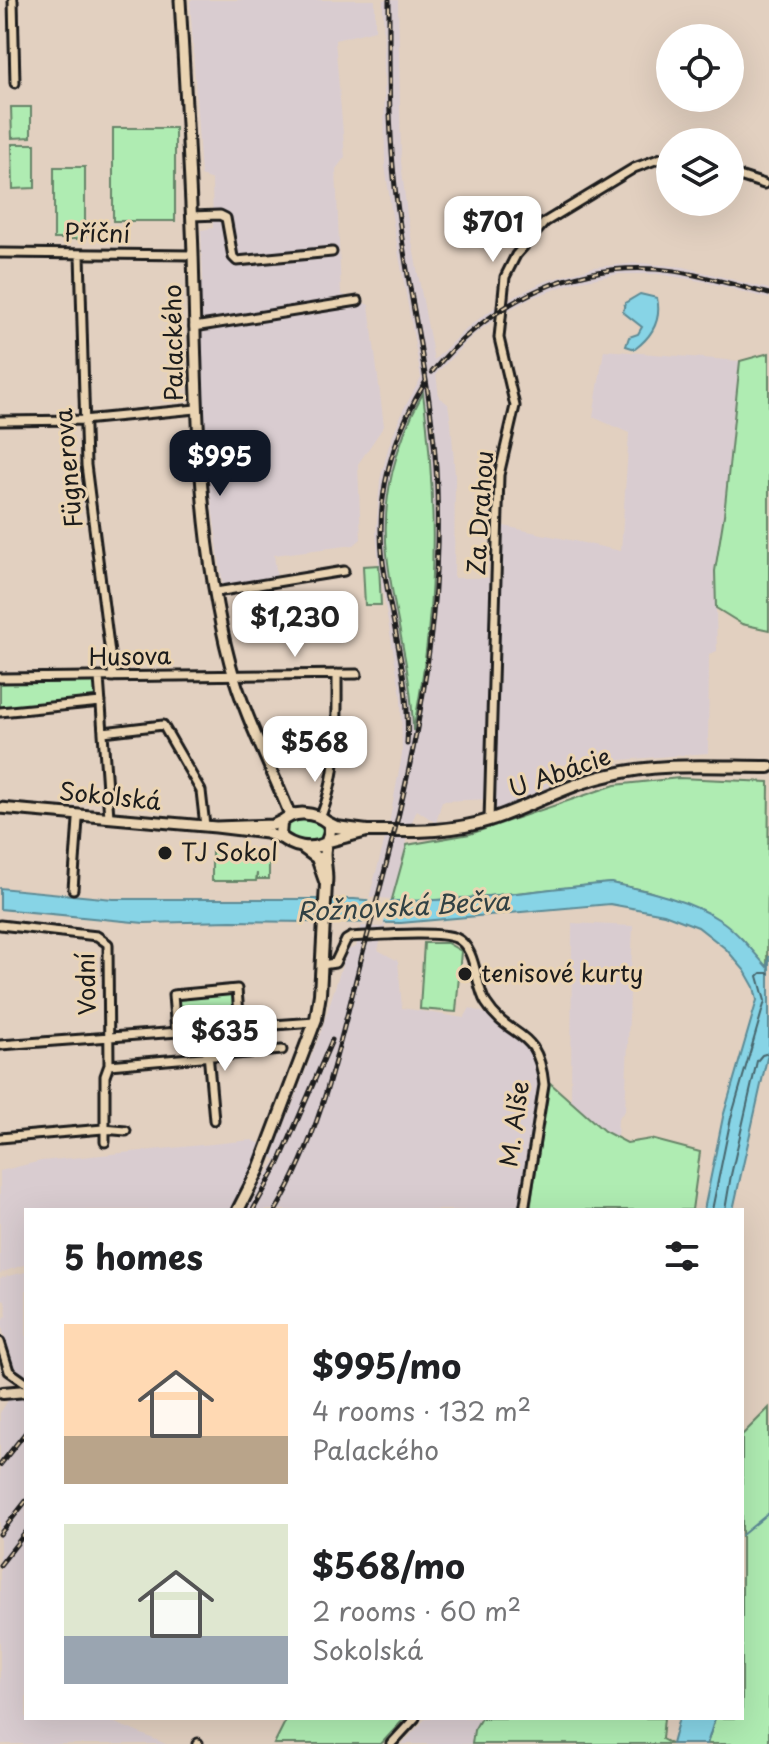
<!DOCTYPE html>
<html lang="en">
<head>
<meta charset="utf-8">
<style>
  :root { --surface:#fff; --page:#f6f6f6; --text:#202124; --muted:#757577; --accent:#111827 }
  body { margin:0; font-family:"Playpen Sans",sans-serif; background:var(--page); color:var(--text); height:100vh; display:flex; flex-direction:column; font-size:30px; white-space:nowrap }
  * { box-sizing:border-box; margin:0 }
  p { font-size:26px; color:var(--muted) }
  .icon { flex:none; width:44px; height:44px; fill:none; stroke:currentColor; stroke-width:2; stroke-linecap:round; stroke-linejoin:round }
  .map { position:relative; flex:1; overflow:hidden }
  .sheet { position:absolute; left:24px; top:1208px; width:720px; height:512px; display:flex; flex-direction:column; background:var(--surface); border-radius:0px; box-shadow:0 8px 32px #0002 }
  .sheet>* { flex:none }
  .tools { position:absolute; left:656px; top:24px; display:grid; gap:16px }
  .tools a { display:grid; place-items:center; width:88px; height:88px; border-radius:50%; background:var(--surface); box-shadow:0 8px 32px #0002; font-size:40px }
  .price { position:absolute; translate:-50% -68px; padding:0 18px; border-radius:16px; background:#fff; color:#222; font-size:26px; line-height:52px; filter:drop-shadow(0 2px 4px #0008) }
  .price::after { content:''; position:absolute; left:50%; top:48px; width:24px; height:18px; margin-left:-12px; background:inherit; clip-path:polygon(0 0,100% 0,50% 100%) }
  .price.selected { background:var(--accent); color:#fff }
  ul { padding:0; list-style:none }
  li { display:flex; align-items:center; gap:24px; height:200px; padding:0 40px }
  li span { display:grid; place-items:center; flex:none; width:224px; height:160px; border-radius:0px; color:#555 }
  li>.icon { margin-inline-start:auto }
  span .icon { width:96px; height:96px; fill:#fffc; stroke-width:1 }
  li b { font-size:34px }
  h2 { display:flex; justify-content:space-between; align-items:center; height:96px; padding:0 40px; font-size:34px }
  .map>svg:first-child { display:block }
  .built { fill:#d9ccd0; fill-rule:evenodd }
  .green { fill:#afecb2; stroke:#668467; stroke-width:2 }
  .water { fill:#87d4e6; stroke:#5c8a95; stroke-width:2 }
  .pier { fill:#e2d0c0 }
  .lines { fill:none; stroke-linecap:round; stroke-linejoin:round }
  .shore { stroke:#47666d; stroke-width:2 }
  .stream { stroke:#5c8a95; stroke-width:2 }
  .minor-casing { stroke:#1c1c1c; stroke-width:13 }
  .tertiary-casing { stroke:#1c1c1c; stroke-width:15 }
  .secondary-casing { stroke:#1c1c1c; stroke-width:16 }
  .minor { stroke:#ead4b3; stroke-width:7 }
  .tertiary { stroke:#ead4b3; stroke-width:9 }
  .secondary { stroke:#ead4b3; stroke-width:10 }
  .rail-casing { stroke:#1c1c1c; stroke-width:5 }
  .rail { stroke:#ead4b3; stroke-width:2; stroke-dasharray:6; stroke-linecap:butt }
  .poi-dot { fill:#1c1c1c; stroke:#ead4b3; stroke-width:3 }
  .labels { text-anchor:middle; stroke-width:6; stroke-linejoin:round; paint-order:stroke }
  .street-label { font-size:24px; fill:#1c1c1c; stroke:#ead4b3 }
  .poi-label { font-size:24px; fill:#1c1c1c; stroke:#ead4b3; text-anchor:start }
  .water-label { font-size:26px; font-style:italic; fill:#314144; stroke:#ead4b3 }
</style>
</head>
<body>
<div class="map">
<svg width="769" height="1744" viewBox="0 0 769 1744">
  <rect width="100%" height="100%" fill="#e2d0c0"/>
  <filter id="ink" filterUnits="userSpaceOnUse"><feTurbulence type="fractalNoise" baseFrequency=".0125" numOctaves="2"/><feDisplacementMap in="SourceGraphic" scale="16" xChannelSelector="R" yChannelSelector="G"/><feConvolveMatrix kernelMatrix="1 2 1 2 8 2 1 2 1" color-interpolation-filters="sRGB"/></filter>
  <g filter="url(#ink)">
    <!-- built -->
    <path class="built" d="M190 0H375V30L335 40 345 157 336 169 341 294 369 305 384 426 358 464 361 539 354 545 274 555 278 585 224 594 208 477 198 338 200 282 203 281 201 230 213 228 212 180 201 176Z
      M383 0H398L401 162 407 215 434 360 465 329 498 305 543 282 594 267 639 263 684 267 769 289V299L706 282 658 274H619L575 282 531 298 503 313 471 337 436 374 439 397 448 404 451 422 455 476 454 578H502L504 526 621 551 629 433 593 417 604 350 740 361 724 515 715 571 717 651 709 654 708 753 559 765 560 782 494 811 491 799 442 801 436 823 417 810 411 824 406 840 407 845 378 950 398 961 402 1008 464 1018 470 1008 489 1015 528 1046 537 1066 539 1088 518 1210H247L265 1176 277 1160 272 1157 321 1031 347 950 356 947 389 824 402 755 401 695 380 577 376 533 380 480 389 445 402 412 421 378 392 217 385 164ZM419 400 426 419 430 459 432 542 425 659 413 726 411 694 386 533 388 493 394 465 406 428Z
      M572 923 633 926 625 1111 618 1118 617 1138 604 1131 571 1101Z
      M252 1140 261 1144 243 1189 229 1210H26V1264L0 1273V1171L41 1161Z
      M26 1272V1377L15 1370 8 1356 1 1321 7 1315 5 1300 0 1298V1278Z
      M26 1396V1718H103L166 1744H0V1413L9 1399Z
      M426 1718H481L474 1730 472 1744H402Z"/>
    <!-- green -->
    <path class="green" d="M11 107H31V137L12 138Z
      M113 128H175V221H113Z
      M12 144H35V188L13 189Z
      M54 167H85V239H54Z
      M769 353V630L742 624 716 608 715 571 724 515 740 361Z
      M423 393C438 505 436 621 413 731 412 670 393 613 387 554 381 498 396 442 423 393Z
      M379 565 381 605H365L363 566Z
      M99 677 101 702 0 712V678Z
      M679 778 769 782 767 968 742 939 707 913 648 891 611 883 468 898 391 903 407 845 470 834 615 785Z
      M305 819 324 826V837L320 841 297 840 285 832 286 824 292 820Z
      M212 852H269V879H257V873L256 881H212Z
      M424 943H447L461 951 456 1012 420 1009Z
      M235 991 238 1021 177 1026 175 997Z
      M549 1082 604 1131 627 1143 651 1139 700 1152 692 1210H530Z
      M769 1408V1744H707L715 1718H742V1435Z
      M287 1718H405L381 1744H274Z
      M481 1718H664L662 1739 671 1744H472L474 1730Z"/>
    <!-- water -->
    <path class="water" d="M640 294 657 298C662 320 651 337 635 349L626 346 629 337 638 334 642 327 623 312 625 303Z
      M611 883C649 891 690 900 723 922 740 934 753 952 767 967L769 956V1049L733 1210H704L723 1117 757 1000 754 987 745 971 726 949 698 927 664 914 610 904 401 923 231 921 144 923 0 909V888L113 899H354C440 907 525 890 611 883Z
      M679 1718H715L707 1744H672Z"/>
    <!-- pier -->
    <path class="pier" d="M369 897 391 899 383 927 362 926Z"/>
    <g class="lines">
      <!-- shore -->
      <path class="shore" d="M712 1210 731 1118 765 1001 758 976 761 973H769
        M725 1210 731 1175 757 1061 762 1055 769 1053"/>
      <!-- stream -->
      <path class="stream" d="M742 1535 769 1513"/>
      <defs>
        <path id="minor" d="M13 0 15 83
          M730 173 764 184
          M191 216 220 215 226 218 233 257 237 261 332 252
          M0 253 193 255
          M80 254 86 465 113 677
          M194 327 358 301
          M0 421 83 420 196 409
          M216 592 344 571
          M99 677 109 817
          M0 678 357 674
          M0 712 101 702
          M103 732 163 725 201 791 205 826
          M320 818C339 775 337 721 337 674
          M489 820 499 475 515 406 499 338 505 277 516 255 545 222 634 168 661 158H670
          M73 889 78 820
          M0 925 97 936 108 944 109 1065 105 1076V1142
          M322 965 335 963 346 940 351 937C374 936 438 930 456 938 477 947 475 986 486 1003 510 1041 538 1025 544 1085L524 1210
          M206 1030 214 1120
          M176 1032 173 995 237 989 240 1027
          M0 1045 315 1022
          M109 1065 282 1050
          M0 1138 103 1129 126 1131
          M0 1342 9 1371 26 1383
          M197 1744 198 1743
          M391 1744 415 1718"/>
        <path id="tertiary" d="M180 0C185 85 190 169 193 254 197 390 195 530 230 663 243 713 271 767 290 815
          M0 808 216 827
          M283 839 266 833 216 827 273 825 283 820"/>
        <path id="secondary" d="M328 823 336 827 367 831 329 841
          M367 831C408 831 449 833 489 820 530 807 567 784 610 775 662 762 716 767 769 767
          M302 847 317 858 326 884C328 872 323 861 325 849 326 838 333 835 328 823 315 812 293 809 281 823L280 836C292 847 311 851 326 843
          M238 1210 259 1169 316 1019 320 994 326 884
          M3 1393 26 1391"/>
      </defs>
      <!-- minor casing -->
      <use href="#minor" class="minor-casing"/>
      <!-- tertiary casing -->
      <use href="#tertiary" class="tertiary-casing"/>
      <!-- secondary casing -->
      <use href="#secondary" class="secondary-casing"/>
      <!-- minor -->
      <use href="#minor" class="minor"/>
      <!-- tertiary -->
      <use href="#tertiary" class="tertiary"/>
      <!-- secondary -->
      <use href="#secondary" class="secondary"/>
      <defs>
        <path id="rail" d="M432 372C492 299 579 258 674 271 706 276 738 286 769 294
          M407 744C411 682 391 623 383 562 375 497 392 436 426 381
          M253 1210 279 1163 332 1040
          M276 1210C323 1131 340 1040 363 952 406 794 442 654 437 488 434 394 410 304 398 211 388 141 389 71 389 0
          M0 1465 26 1432
          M0 1534 26 1501
          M0 1565 26 1532"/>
      </defs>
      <!-- rail casing -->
      <use href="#rail" class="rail-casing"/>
      <!-- rail -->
      <use href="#rail" class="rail"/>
    </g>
  </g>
  <!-- markers -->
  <g class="poi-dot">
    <circle cx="165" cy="853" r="8"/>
    <circle cx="465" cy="974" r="8"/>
  </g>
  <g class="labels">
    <!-- street labels -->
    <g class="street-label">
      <text transform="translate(97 234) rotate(1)" y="8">Příční</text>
      <text transform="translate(174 343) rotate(-91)" y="8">Palackého</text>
      <text transform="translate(69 468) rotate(-95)" y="8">Fügnerova</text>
      <text transform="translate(481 513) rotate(-86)" y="8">Za Drahou</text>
      <text transform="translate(130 657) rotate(-1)" y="8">Husova</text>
      <text transform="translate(560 773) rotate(-19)" y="8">U Abácie</text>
      <text transform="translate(110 797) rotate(6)" y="8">Sokolská</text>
      <text transform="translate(87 984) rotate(-92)" y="8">Vodní</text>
      <text transform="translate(515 1124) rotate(-82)" y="8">M. Alše</text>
    </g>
    <!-- poi labels -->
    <g class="poi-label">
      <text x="181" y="861">TJ Sokol</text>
      <text x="481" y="982">tenisové kurty</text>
    </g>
    <!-- water labels -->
    <g class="water-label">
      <text transform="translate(403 907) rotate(-3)" y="9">Rožnovská Bečva</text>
    </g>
  </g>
</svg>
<div class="tools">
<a><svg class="icon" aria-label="locate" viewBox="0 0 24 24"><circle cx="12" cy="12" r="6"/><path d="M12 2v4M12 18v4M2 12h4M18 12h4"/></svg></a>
<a><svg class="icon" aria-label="layers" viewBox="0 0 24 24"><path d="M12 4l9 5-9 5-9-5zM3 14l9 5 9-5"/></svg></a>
</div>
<b class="price" style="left:493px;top:264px">$701</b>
<b class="price selected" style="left:220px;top:498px">$995</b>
<b class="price" style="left:295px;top:659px">$1,230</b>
<b class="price" style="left:315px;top:784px">$568</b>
<b class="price" style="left:225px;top:1073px">$635</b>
<section class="sheet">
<h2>5 homes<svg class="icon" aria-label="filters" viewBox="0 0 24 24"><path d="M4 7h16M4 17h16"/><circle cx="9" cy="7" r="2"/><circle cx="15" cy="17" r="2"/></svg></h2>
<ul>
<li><span style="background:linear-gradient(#ffd9b3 70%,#b9a48a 0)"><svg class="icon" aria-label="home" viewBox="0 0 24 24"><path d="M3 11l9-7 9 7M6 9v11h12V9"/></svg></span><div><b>$995/mo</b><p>4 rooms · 132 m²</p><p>Palackého</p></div></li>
<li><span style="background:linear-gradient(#dfe7d0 70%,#9aa5b1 0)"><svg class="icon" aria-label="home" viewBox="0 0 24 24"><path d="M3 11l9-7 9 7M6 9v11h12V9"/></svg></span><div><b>$568/mo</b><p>2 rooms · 60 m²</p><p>Sokolská</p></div></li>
</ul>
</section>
</div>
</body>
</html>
